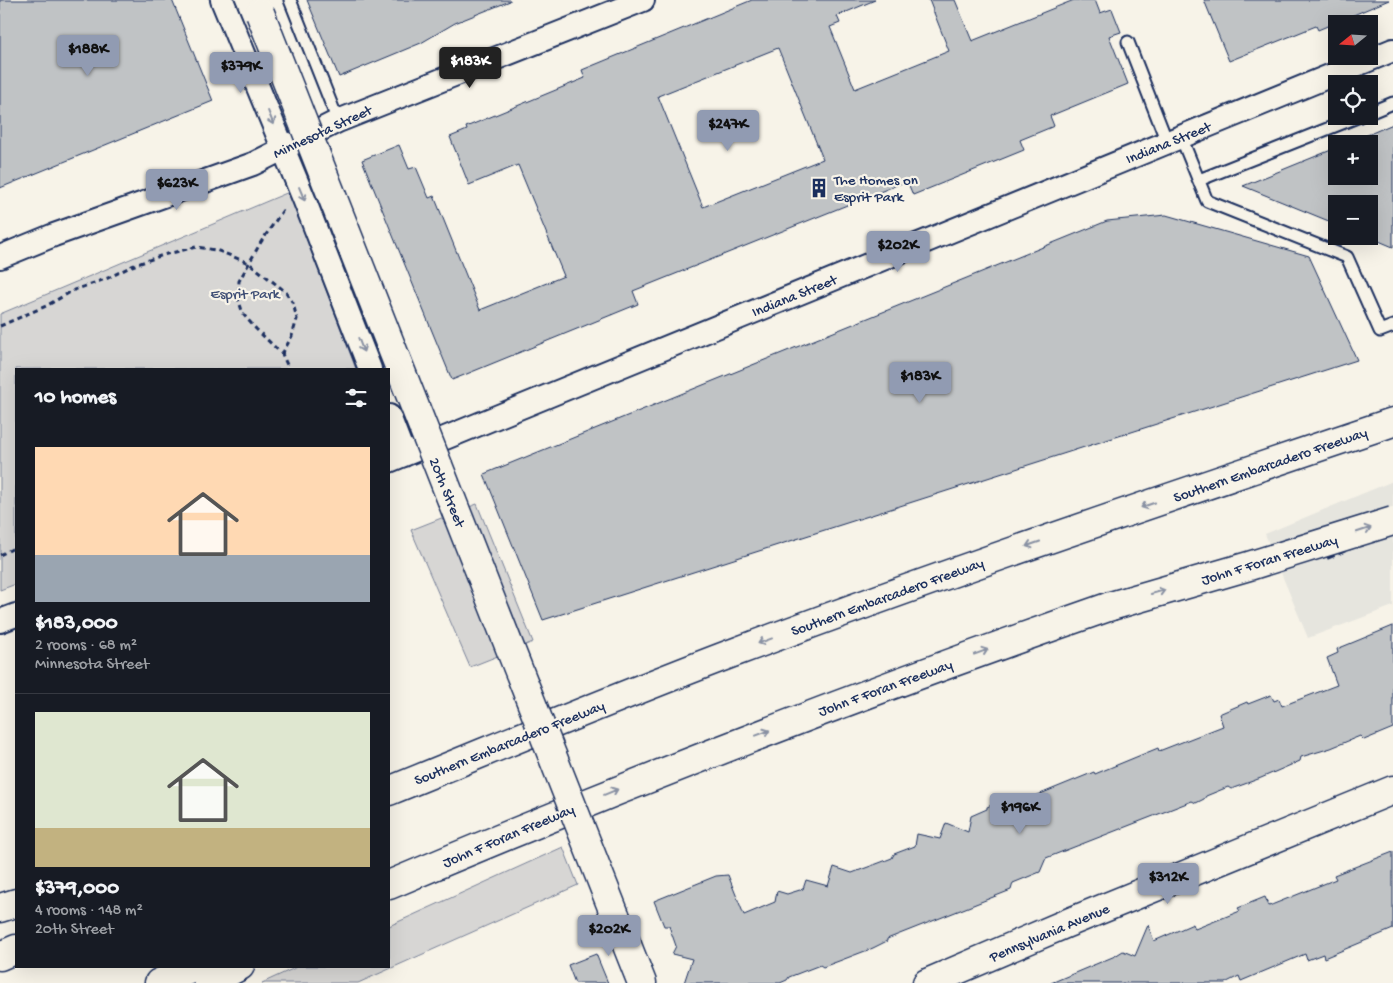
<!DOCTYPE html>
<html lang="en">
<head>
<meta charset="utf-8">
<style>
  :root { --surface:#171b24; --page:#20242c; --text:#f1f3f6; --muted:#9ea1a6; --line:#363941; --accent:#919bb2 }
  body { margin:0; font-family:"Gochi Hand",sans-serif; background:var(--page); color:var(--text); height:100vh; display:flex; flex-direction:column; font-size:19px; white-space:nowrap }
  * { box-sizing:border-box; margin:0 }
  p { font-size:16px; color:var(--muted) }
  .icon { flex:none; width:28px; height:28px; fill:none; stroke:currentColor; stroke-width:2; stroke-linecap:round; stroke-linejoin:round }
  .map { position:relative; flex:1; overflow:hidden }
  .sheet { position:absolute; left:15px; top:368px; width:375px; height:600px; display:flex; flex-direction:column; background:var(--surface); border-radius:0px; box-shadow:0 5px 20px #0002 }
  .sheet>* { flex:none }
  .needle { width:32px; rotate:252deg }
  .controls { position:absolute; left:1328px; top:15px; display:grid; gap:10px }
  .controls a { display:grid; place-items:center; width:50px; height:50px; border-radius:0px; background:var(--surface); box-shadow:0 5px 20px #0002; font-size:25px }
  .price { position:absolute; translate:-50% -42px; padding:0 11px; border-radius:5px; background:var(--accent); color:#111; font-size:16px; line-height:32px; filter:drop-shadow(0 1px 2px #0008) }
  .price::after { content:''; position:absolute; left:50%; top:30px; width:15px; height:11px; margin-left:-8px; background:inherit; clip-path:polygon(0 0,100% 0,50% 100%) }
  .price.active { background:#222; color:#fff }
  ul { padding:0; list-style:none }
  li { display:grid; align-content:center; gap:10px; height:265px; padding:0 20px }
  li+li { border-top:1px solid var(--line) }
  li span { display:grid; place-items:center; height:155px; border-radius:0px; color:#555 }
  li>.icon { margin-inline-start:auto }
  span .icon { width:90px; height:90px; fill:#fffc; stroke-width:1 }
  li b { font-size:21px }
  h2 { display:flex; justify-content:space-between; align-items:center; height:60px; padding:0 20px; font-size:21px }
  .map>svg:first-child { display:block }
  .built { fill:#e6e5de }
  .green { fill:#d7d6d4; stroke:#798299 }
  .building { fill:#c0c3c5; stroke:#1b2f5e; fill-rule:evenodd }
  .lines { fill:none; stroke-linecap:round; stroke-linejoin:round }
  .service-casing { stroke:#1b2f5e; stroke-width:15 }
  .minor-casing { stroke:#1b2f5e; stroke-width:26 }
  .tertiary-casing { stroke:#1b2f5e; stroke-width:31 }
  .secondary-casing { stroke:#1b2f5e; stroke-width:31 }
  .motorway-casing { stroke:#1b2f5e; stroke-width:31 }
  .path { stroke:#1b2f5e; stroke-width:3; stroke-dasharray:5 4; stroke-linecap:butt }
  .service { stroke:#f7f3e8; stroke-width:11 }
  .minor { stroke:#f7f3e8; stroke-width:22 }
  .tertiary { stroke:#f7f3e8; stroke-width:28 }
  .secondary { stroke:#f7f3e8; stroke-width:28 }
  .motorway { stroke:#f7f3e8; stroke-width:28 }
  .rail { stroke:#1b2f5e; stroke-width:4; stroke-dasharray:8 4; stroke-linecap:butt }
  .tertiary-bridge-casing { stroke:#1b2f5e; stroke-width:31; stroke-linecap:butt }
  .motorway-bridge-casing { stroke:#1b2f5e; stroke-width:31; stroke-linecap:butt }
  .tertiary-bridge { stroke:#f7f3e8; stroke-width:28 }
  .motorway-bridge { stroke:#f7f3e8; stroke-width:28 }
  .oneway { stroke:#8991a3 }
  .labels { text-anchor:middle; stroke-width:4.5; stroke-linejoin:round; paint-order:stroke }
  .street-label { font-size:15px; fill:#1b2f5e; stroke:#f7f3e8 }
  .poi-label { font-size:15px; fill:#1b2f5e; stroke:#f7f3e8; text-anchor:start }
  .park-label { font-size:15px; fill:#415076; stroke:#f7f3e8 }
</style>
</head>
<body>
<div class="map">
<svg width="1393" height="983" viewBox="0 0 1393 983">
  <rect width="100%" height="100%" fill="#f7f3e8"/>
  <filter id="ink" filterUnits="userSpaceOnUse"><feTurbulence type="fractalNoise" baseFrequency=".02" numOctaves="2"/><feDisplacementMap in="SourceGraphic" scale="10" xChannelSelector="R" yChannelSelector="G"/><feConvolveMatrix kernelMatrix="1 2 1 2 8 2 1 2 1" color-interpolation-filters="sRGB"/></filter>
  <g filter="url(#ink)">
    <!-- built -->
    <path class="built" d="M1393 481V606L1308 638 1265 534Z"/>
    <!-- green -->
    <path class="green" d="M289 192 356 369H16V584L0 590V314Z
      M477 504 533 642 470 667 411 530Z
      M563 847 578 885 358 983H262L299 966H389V926Z"/>
    <!-- building -->
    <path class="building" d="M0 0H172L213 101 0 188Z
      M307 0H510V1L455 23 421 43 339 77Z
      M752 0H875L837 16 840 23 830 27 855 89 949 51 929 0H955L972 41 1074 0H1095L1100 13 1112 9 1121 32 1109 36 1128 84 1050 116 1054 126 1020 140 1024 150 913 195 907 181 633 291 638 304 452 380 362 160 399 145 409 169 416 167 429 198 434 196 480 310 564 276 518 165 469 185 450 137 467 130 466 127 585 78 582 70ZM778 48 823 159 703 207 658 96Z
      M1204 0H1389L1318 30 1316 26 1229 61Z
      M1393 124V247L1367 236H1369V204H1336V224L1243 186 1336 148V176H1369V144H1346Z
      M1166 215 1309 256 1357 360 543 620 484 474 1107 221Z
      M1393 626V728L1364 740 1360 736 1331 748 1301 757 1300 761 1261 778 1231 789 1228 787 1206 796 1204 799 1196 803 1192 801 1046 858 1040 872 1013 883 1011 890 887 939V941L873 948 839 961 823 967 820 965 789 977 787 980 780 983H684L692 959 672 954 676 946 669 926H664L654 901 716 876 728 875 744 915 775 902 777 891 787 894 803 889 806 880 828 886 834 867 852 873 879 863 892 858 894 854 915 846 917 834 940 839 946 823 968 832 971 816 987 809V807L1008 798 1011 806 1094 772 1095 774 1158 748 1159 751 1223 726 1219 714 1247 702 1248 704 1271 695 1274 701 1279 699 1282 706 1337 685 1327 658 1338 653 1337 649Z
      M1393 852V929L1324 958 1323 954 1307 960 1305 954 1241 981 1239 976 1225 983H1051L1115 956 1123 951 1135 956 1148 925 1154 941 1193 924 1195 929 1240 911 1238 908 1265 897 1269 906 1336 879 1334 875Z
      M596 954 608 983H575L568 965Z"/>
    <g class="lines">
      <defs>
        <path id="service" d="M290 0 338 121
          M1128 42 1167 142
          M1369 113 1393 103
          M1181 137 1207 201 1347 257 1380 331 1393 326
          M1199 180 1360 116"/>
        <path id="minor" d="M222 0 304 199 370 369
          M0 257 54 235 253 164 338 121 643 0
          M389 416 404 455
          M389 461 1393 50
          M0 621 16 615"/>
        <path id="tertiary" d="M615 915 642 983"/>
        <path id="secondary" d="M927 983 1065 924 1393 790"/>
        <path id="motorway" d="M389 791C505 744 621 695 738 651 955 569 1174 496 1393 422
          M389 885C627 784 867 691 1111 606
          M0 908 16 903
          M0 956 16 949
          M159 983 198 966
          M208 983 240 966"/>
      </defs>
      <!-- service casing -->
      <use href="#service" class="service-casing"/>
      <!-- minor casing -->
      <use href="#minor" class="minor-casing"/>
      <!-- tertiary casing -->
      <use href="#tertiary" class="tertiary-casing"/>
      <!-- secondary casing -->
      <use href="#secondary" class="secondary-casing"/>
      <!-- motorway casing -->
      <use href="#motorway" class="motorway-casing"/>
      <!-- path -->
      <path class="path" d="M283 210 261 242 239 281 238 298 243 314 256 329 282 354 289 369
        M0 326 46 306 74 290 108 278 132 266 163 255 196 247 216 250 249 263 286 292 293 303 297 319 292 336 282 354
        M0 555 16 547"/>
      <!-- service -->
      <use href="#service" class="service"/>
      <!-- minor -->
      <use href="#minor" class="minor"/>
      <!-- tertiary -->
      <use href="#tertiary" class="tertiary"/>
      <!-- secondary -->
      <use href="#secondary" class="secondary"/>
      <!-- motorway -->
      <use href="#motorway" class="motorway"/>
      <!-- rail -->
      <path class="rail" d="M1321 542 1393 511
        M1327 558 1393 530"/>
      <defs>
        <path id="tertiary-bridge" d="M260 13 615 915"/>
        <path id="motorway-bridge" d="M1111 606 1249 566 1393 521"/>
      </defs>
      <!-- tertiary-bridge casing -->
      <use href="#tertiary-bridge" class="tertiary-bridge-casing"/>
      <!-- motorway-bridge casing -->
      <use href="#motorway-bridge" class="motorway-bridge-casing"/>
      <!-- tertiary-bridge -->
      <use href="#tertiary-bridge" class="tertiary-bridge"/>
      <!-- motorway-bridge -->
      <use href="#motorway-bridge" class="motorway-bridge"/>
    </g>
    <!-- one-way arrows -->
    <defs><path id="oneway-shaft" d="M-6 0H5M1.5-3L5.5 0L1.5 3" fill="none" stroke-width="1.6" stroke-linecap="round" stroke-linejoin="round" transform="scale(1.25)"/></defs>
    <g class="oneway">
      <use href="#oneway-shaft" transform="translate(271 118) rotate(68)"/>
      <use href="#oneway-shaft" transform="translate(302 194) rotate(67)"/>
      <use href="#oneway-shaft" transform="translate(361 345) rotate(69)"/>
      <use href="#oneway-shaft" transform="translate(1148 505) rotate(161)"/>
      <use href="#oneway-shaft" transform="translate(1364 530) rotate(-18)"/>
      <use href="#oneway-shaft" transform="translate(1033 544) rotate(161)"/>
      <use href="#oneway-shaft" transform="translate(1158 592) rotate(-16)"/>
      <use href="#oneway-shaft" transform="translate(765 641) rotate(160)"/>
      <use href="#oneway-shaft" transform="translate(981 652) rotate(-20)"/>
      <use href="#oneway-shaft" transform="translate(763 733) rotate(-21)"/>
      <use href="#oneway-shaft" transform="translate(611 792) rotate(-22)"/>
    </g>
  </g>
  <!-- icons -->
  <defs>
    <symbol id="building-bare" viewBox="-9 -9 18 18"><path d="M-4-6H4V6H1V3H-1V6H-4ZM-2.5-4.3h1.7v1.8h-1.7ZM.8-4.3h1.7v1.8H.8ZM-2.5-1h1.7V.8h-1.7ZM.8-1h1.7V.8H.8Z" fill="#1b2f5e" stroke="#f7f3e8" stroke-width="2.5" paint-order="stroke"/></symbol>
  </defs>
  <g fill-rule="evenodd">
    <use href="#building-bare" x="805" y="174" width="28" height="28"/>
  </g>
  <g class="labels">
    <!-- street labels -->
    <g class="street-label">
      <text transform="translate(322 131) rotate(-25)" y="5">Minnesota Street</text>
      <text transform="translate(1168 142) rotate(-22)" y="5">Indiana Street</text>
      <text transform="translate(794 295) rotate(-22)" y="5">Indiana Street</text>
      <text transform="translate(1270 464) rotate(-19)" y="5">Southern Embarcadero Freeway</text>
      <text transform="translate(448 492) rotate(68)" y="5">20th Street</text>
      <text transform="translate(1269 559) rotate(-17)" y="5">John F Foran Freeway</text>
      <text transform="translate(887 596) rotate(-20)" y="5">Southern Embarcadero Freeway</text>
      <text transform="translate(885 687) rotate(-20)" y="5">John F Foran Freeway</text>
      <text transform="translate(509 742) rotate(-22)" y="5">Southern Embarcadero Freeway</text>
      <text transform="translate(508 835) rotate(-23)" y="5">John F Foran Freeway</text>
      <text transform="translate(1049 932) rotate(-23)" y="5">Pennsylvania Avenue</text>
    </g>
    <!-- poi labels -->
    <g class="poi-label">
      <text x="834" y="184">The Homes on<tspan x="834" dy="17">Esprit Park</tspan></text>
    </g>
    <!-- park labels -->
    <g class="park-label">
      <text x="245" y="298">Esprit Park</text>
    </g>
  </g>
</svg>
<div class="controls">
<a><svg class="needle" viewBox="-14 -14 28 28"><path d="M0-13l5 13h-10z" fill="#e53935"/><path d="M0 13l5-13h-10z" fill="#9ea1a6"/></svg></a>
<a><svg class="icon" aria-label="locate" viewBox="0 0 24 24"><circle cx="12" cy="12" r="6"/><path d="M12 2v4M12 18v4M2 12h4M18 12h4"/></svg></a>
<a>+</a>
<a>−</a>
</div>
<b class="price" style="left:88px;top:77px">$188K</b>
<b class="price active" style="left:470px;top:89px">$183K</b>
<b class="price" style="left:241px;top:94px">$379K</b>
<b class="price" style="left:728px;top:152px">$247K</b>
<b class="price" style="left:177px;top:211px">$623K</b>
<b class="price" style="left:898px;top:273px">$202K</b>
<b class="price" style="left:920px;top:404px">$183K</b>
<b class="price" style="left:1020px;top:835px">$196K</b>
<b class="price" style="left:1168px;top:905px">$312K</b>
<b class="price" style="left:609px;top:957px">$202K</b>
<section class="sheet">
<h2>10 homes<svg class="icon" aria-label="filters" viewBox="0 0 24 24"><path d="M4 7h16M4 17h16"/><circle cx="9" cy="7" r="2"/><circle cx="15" cy="17" r="2"/></svg></h2>
<ul>
<li><span style="background:linear-gradient(#ffd9b3 70%,#9aa5b1 0)"><svg class="icon" aria-label="home" viewBox="0 0 24 24"><path d="M3 11l9-7 9 7M6 9v11h12V9"/></svg></span><div><b>$183,000</b><p>2 rooms · 68 m²</p><p>Minnesota Street</p></div></li>
<li><span style="background:linear-gradient(#dfe7d0 75%,#c2b280 0)"><svg class="icon" aria-label="home" viewBox="0 0 24 24"><path d="M3 11l9-7 9 7M6 9v11h12V9"/></svg></span><div><b>$379,000</b><p>4 rooms · 148 m²</p><p>20th Street</p></div></li>
</ul>
</section>
</div>
</body>
</html>
